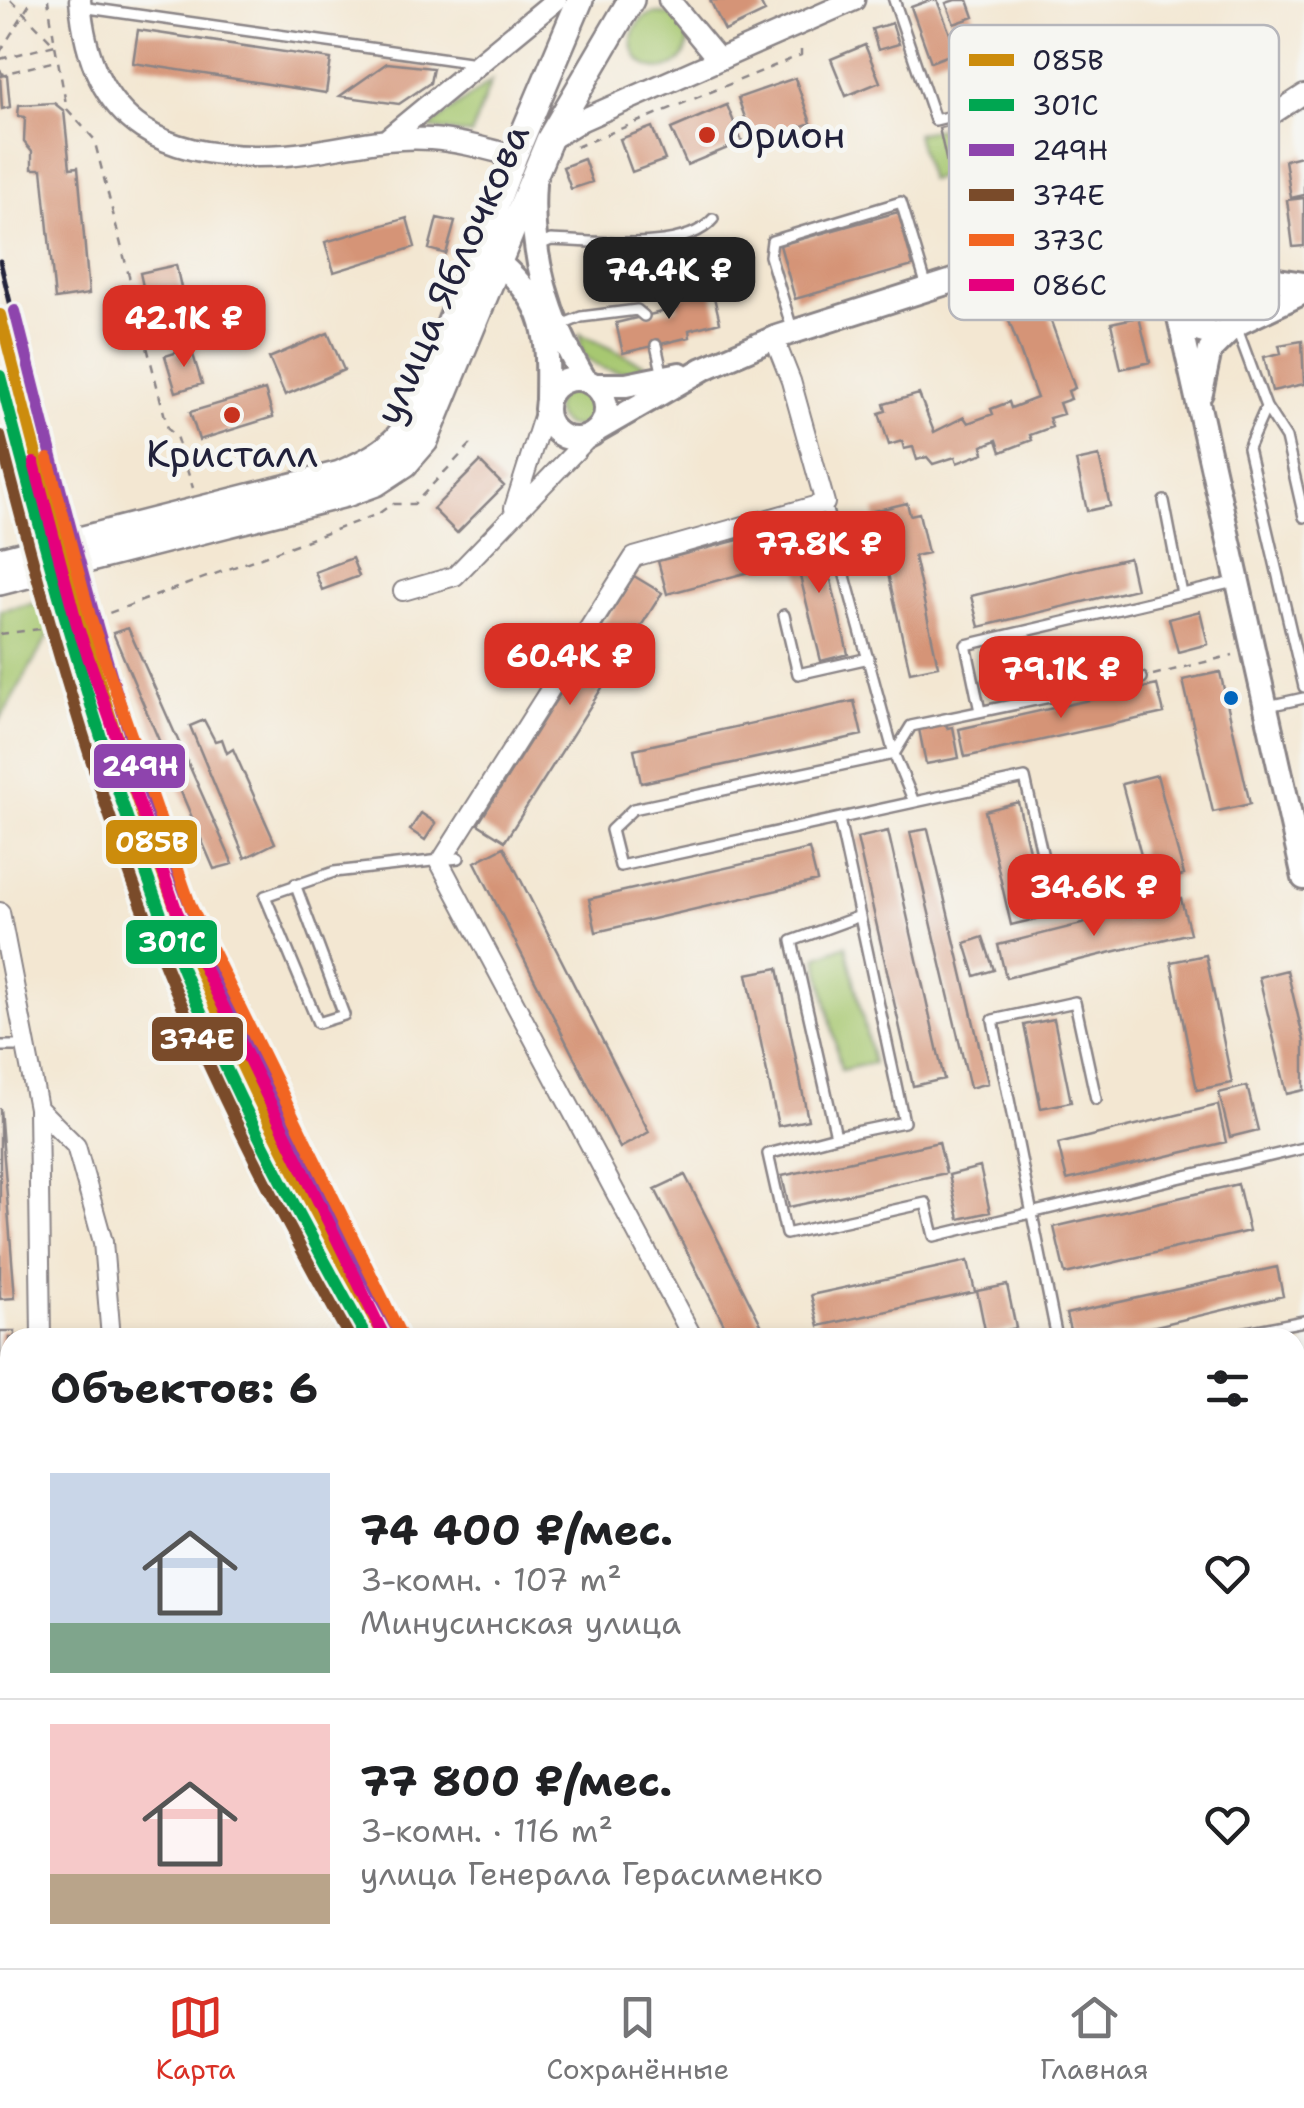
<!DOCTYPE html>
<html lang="ru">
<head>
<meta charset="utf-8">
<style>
  :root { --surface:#fff; --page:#f2f2f2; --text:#202124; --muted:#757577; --line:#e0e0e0; --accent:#d93025 }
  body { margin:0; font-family:"Shantell Sans",sans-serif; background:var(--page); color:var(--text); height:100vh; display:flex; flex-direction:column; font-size:38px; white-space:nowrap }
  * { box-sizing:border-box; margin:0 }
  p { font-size:32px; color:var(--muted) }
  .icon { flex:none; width:55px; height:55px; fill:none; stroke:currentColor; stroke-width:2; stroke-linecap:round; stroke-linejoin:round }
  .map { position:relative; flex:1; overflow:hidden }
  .drawer { position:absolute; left:0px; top:1328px; width:1305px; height:642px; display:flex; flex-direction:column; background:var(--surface); border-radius:30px 30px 0 0; box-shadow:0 5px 15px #0003 }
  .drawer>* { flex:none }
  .price { position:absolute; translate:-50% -85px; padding:0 22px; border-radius:20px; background:var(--accent); color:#fff; font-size:32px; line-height:65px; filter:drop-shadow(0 2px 5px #0008) }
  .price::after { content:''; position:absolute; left:50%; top:60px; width:30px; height:22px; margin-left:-15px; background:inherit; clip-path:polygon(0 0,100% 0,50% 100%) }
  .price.selected { background:#222; color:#fff }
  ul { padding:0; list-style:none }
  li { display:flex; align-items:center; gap:30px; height:250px; padding:0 50px }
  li+li { border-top:2px solid var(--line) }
  li span { display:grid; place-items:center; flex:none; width:280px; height:200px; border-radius:0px; color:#555 }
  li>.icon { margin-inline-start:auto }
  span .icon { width:120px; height:120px; fill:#fffc; stroke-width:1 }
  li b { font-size:42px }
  h2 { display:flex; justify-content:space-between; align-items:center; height:120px; padding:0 50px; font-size:42px }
  .tabs { display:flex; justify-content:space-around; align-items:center; height:140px; border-top:2px solid var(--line); background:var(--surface); font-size:28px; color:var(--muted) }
  .tabs a { display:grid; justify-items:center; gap:5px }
  .tabs .selected { color:var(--accent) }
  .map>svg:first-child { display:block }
  .green { fill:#a7c871; stroke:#647556; stroke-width:2.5 }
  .building { fill:#d59477 }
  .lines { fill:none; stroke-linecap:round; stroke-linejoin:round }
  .service-casing { stroke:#8a8486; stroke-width:14 }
  .minor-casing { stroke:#8a8486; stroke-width:22 }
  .tertiary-casing { stroke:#8a8486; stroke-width:25 }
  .secondary-casing { stroke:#8a8486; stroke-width:28 }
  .primary-casing { stroke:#8a8486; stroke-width:30 }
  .path { stroke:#8a8486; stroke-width:2.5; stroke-dasharray:8 8; stroke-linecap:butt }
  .service { stroke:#fff; stroke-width:9 }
  .minor { stroke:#fff; stroke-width:18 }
  .tertiary { stroke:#fff; stroke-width:20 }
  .secondary { stroke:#fff; stroke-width:22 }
  .primary { stroke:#fff; stroke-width:25 }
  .rail { stroke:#22223b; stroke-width:5 }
  .rail-1-casing { stroke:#f6f6f2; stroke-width:20 }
  .rail-2-casing { stroke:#f6f6f2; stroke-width:20 }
  .rail-3-casing { stroke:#f6f6f2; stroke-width:20 }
  .rail-4-casing { stroke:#f6f6f2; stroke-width:20 }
  .rail-5-casing { stroke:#f6f6f2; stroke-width:20 }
  .rail-6-casing { stroke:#f6f6f2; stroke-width:20 }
  .rail-1 { stroke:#cc8c0c; stroke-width:12 }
  .rail-2 { stroke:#00a651; stroke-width:12 }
  .rail-3 { stroke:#8e44ad; stroke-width:12 }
  .rail-4 { stroke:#7a4b2a; stroke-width:12 }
  .rail-5 { stroke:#f26522; stroke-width:12 }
  .rail-6 { stroke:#e5007d; stroke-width:12 }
  .poi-dot { fill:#c8321e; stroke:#f6f6f2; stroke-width:4 }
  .bus-dot { fill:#0065bd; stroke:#f6f6f2; stroke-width:4 }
  .labels { text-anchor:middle; stroke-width:10; stroke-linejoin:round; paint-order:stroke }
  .poi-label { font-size:38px; fill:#22223b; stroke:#f6f6f2; text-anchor:start }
  .street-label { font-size:38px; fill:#22223b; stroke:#f6f6f2 }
  .key { fill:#f6f6f2; stroke:#b6b6bb; stroke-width:2.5 }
  .key-label { font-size:28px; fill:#22223b }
  .line-badge { stroke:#f6f6f2; stroke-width:4 }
  .badge-label { font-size:28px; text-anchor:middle; font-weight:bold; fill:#fff }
</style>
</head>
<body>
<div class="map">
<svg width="1304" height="1968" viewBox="0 0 1304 1968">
  <rect width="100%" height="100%" fill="#f6f6f2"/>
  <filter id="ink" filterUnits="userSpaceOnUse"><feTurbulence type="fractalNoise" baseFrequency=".01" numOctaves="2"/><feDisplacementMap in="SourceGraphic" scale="20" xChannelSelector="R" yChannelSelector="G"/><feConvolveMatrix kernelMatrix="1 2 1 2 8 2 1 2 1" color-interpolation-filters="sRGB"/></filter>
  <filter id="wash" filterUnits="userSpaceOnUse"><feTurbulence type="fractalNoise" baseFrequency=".0048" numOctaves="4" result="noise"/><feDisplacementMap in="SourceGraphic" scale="40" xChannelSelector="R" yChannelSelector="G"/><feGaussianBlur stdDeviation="2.25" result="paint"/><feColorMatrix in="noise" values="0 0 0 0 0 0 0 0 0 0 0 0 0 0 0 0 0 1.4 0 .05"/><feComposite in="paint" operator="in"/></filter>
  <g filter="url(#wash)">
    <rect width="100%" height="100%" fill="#f3e7d2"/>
    <!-- green -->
    <path class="green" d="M632 41a28 28 0 1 1 56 0a28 28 0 1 1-56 0Z
      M491 81 471 135 428 128Z
      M939 128 952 174 929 180 916 134Z
      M1183 293a29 29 0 1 1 58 0a29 29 0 1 1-58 0Z
      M580 334 648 366C623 375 598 374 581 351Z
      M555 408a19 19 0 1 1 38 0a19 19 0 1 1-38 0Z
      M71 596 0 720V610Z
      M846 945 873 1063 841 1070 817 957Z"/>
    <g id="blocks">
      <!-- building -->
      <path class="building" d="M710 0H759L765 12 725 31Z
        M930 0H937L957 52 931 62 911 7Z
        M955 0H968L974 17 954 24 946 3Z
        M892 23 899 44 878 50 872 29Z
        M138 30 331 59 326 93 133 63Z
        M865 45 880 82 846 96 831 59Z
        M387 63 433 68 430 83 399 104 340 96Z
        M7 75 10 107 2 109 0 76Z
        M795 78 811 123 754 143 738 98Z
        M1118 87 1128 127 948 168 939 128Z
        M54 103 64 111 70 168 78 167 89 294 55 299 42 169H32V152L24 142 25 117 18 116 19 105Z
        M727 105 742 142 687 165 671 129Z
        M652 127 665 160 632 172 620 139Z
        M1304 155V195L1291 198 1285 160Z
        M584 159 592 182 571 189 563 167Z
        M1304 198V246L1293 247 1287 200Z
        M898 212 913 266 795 299 780 245Z
        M407 218 415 247 334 272 325 242Z
        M437 218 455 222 446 254 429 249Z
        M176 265 182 292 146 300 140 273Z
        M712 289 720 322 689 330 690 337 623 353 616 323 678 308 675 297Z
        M1013 300 1017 311 1034 305 1038 316 1048 313 1075 388 1068 391 1071 399 1059 403 1063 414 1049 418 1052 427 1030 435 1032 440 1001 452 997 440 982 446 984 453 957 463 955 457 933 464 927 457 917 460 913 447 904 449 902 441 889 445 879 413 886 411 884 404 919 394 934 432 964 417 968 423 993 414 991 409 1009 402 1011 408 1037 398 1003 304Z
        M1139 317 1150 362 1121 369 1111 323Z
        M328 333 344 370 285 395 269 358Z
        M1302 341 1304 384 1272 391 1264 357 1281 353 1279 345Z
        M191 348 202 384 176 392 165 356Z
        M265 390 273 417 199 440 190 412Z
        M1099 456 1110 506 1087 511 1076 461Z
        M480 462 504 486 457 533 433 509Z
        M907 503 910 515 919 513 928 553 914 556 938 666 910 672 874 511Z
        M781 529 790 561 667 594 658 561Z
        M806 532 822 541 848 654 821 661 790 536Z
        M352 558 359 576 322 590 315 572Z
        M1129 558 1136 589 979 627 971 596Z
        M634 576 662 593 505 841 478 824Z
        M1200 611 1208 644 1178 652 1169 619Z
        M128 628 233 864 214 869 113 633Z
        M1220 672 1250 804 1213 812 1183 680Z
        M1157 685 1164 713 965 757 959 729Z
        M854 701 862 735 641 783 634 749Z
        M204 720 215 741 222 739 227 753 233 749 275 843 245 858 190 726Z
        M946 723 947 728 953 727 959 758 926 764 919 729Z
        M1157 775 1184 875 1149 885 1122 784Z
        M1018 802 1044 917 1011 925 985 811Z
        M421 813 436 823 425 840 410 830Z
        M928 829 988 1083 970 1088 910 832Z
        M888 831 944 1079 913 1086 857 838Z
        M504 847 649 1132 620 1148 475 862Z
        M809 849 817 881 596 932 589 899Z
        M1181 899 1190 933 1006 978 998 945Z
        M983 937 994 970 975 976 965 943Z
        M1206 955 1232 1083 1197 1090 1171 962Z
        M778 968 808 1120 778 1126 747 974Z
        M1287 970 1304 1041V1090L1287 1094 1259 977Z
        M1054 1019 1071 1102 1041 1108 1024 1025Z
        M1247 1086 1258 1130 1230 1137 1219 1093Z
        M1218 1105 1226 1142 1067 1180 1058 1144Z
        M0 1108 15 1298 0 1299Z
        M939 1142 946 1173 789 1207 782 1176Z
        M980 1167 990 1212 959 1219 949 1175Z
        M685 1175 768 1338H731L655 1189Z
        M1238 1184 1249 1231 1065 1274 1054 1227Z
        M968 1261 975 1292 819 1326 811 1295Z
        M1277 1267 1283 1296 1105 1338H1072L1066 1314Z
        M1007 1285 1016 1328 986 1335 977 1291Z
        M0 1331H15V1338H10V1367L0 1368Z
        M1295 1338 1304 1367 1303 1494 1295 1463Z
        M1304 1575V1610L1295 1613V1579Z
        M0 1720H10V1756L0 1757Z
        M1304 1746V1781L1295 1784V1749Z
        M0 1916 10 1917V1942L0 1941Z
        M1295 1920 1304 1921V1950L1295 1949Z
        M274 1960H361L358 1968H274Z"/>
    </g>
  </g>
  <g filter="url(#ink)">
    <use href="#blocks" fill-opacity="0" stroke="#8a8486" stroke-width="2.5"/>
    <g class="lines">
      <defs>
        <path id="service" d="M894 0 935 120 1106 79
          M81 7 476 63
          M537 246 551 240C593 241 684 254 713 219
          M559 326 581 317 637 310 644 316
          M1236 326 1266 407 1248 448 1304 687
          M793 332 770 256 772 241 901 202 927 287
          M656 345 663 376
          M1266 407 1286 438 1304 517
          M1164 501 1182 594
          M825 503 894 754 911 726 1142 678
          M784 615 798 674 869 658
          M1268 706 1304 698
          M980 711 966 645 1234 582
          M914 802 894 754 633 809 611 830 620 866 1025 778 1050 888
          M839 819 904 1122 836 1136 792 941 860 916
          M295 884 344 1015 318 1023 265 896 334 872 459 858
          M0 1046H26
          M836 1136 768 1154 786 1234 926 1203 934 1236 1304 1148
          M1057 1338 993 1020 1075 1002 1096 1099
          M1215 1338 1304 1321
          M0 1387 10 1384
          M0 1505H10
          M1295 1552V1553
          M1295 1809 1304 1805
          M1295 1914 1304 1915
          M1148 1960 1158 1968
          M530 1968 569 1960"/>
        <path id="minor" d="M1227 255 1248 146 1269 117 1304 94
          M514 508 546 407
          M403 591 455 576 592 434
          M0 912 38 1108 41 1338
          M38 1108 76 1146 103 1242 111 1338
          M693 1338 440 863 634 557 825 503 791 381 774 338
          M1295 1652 1304 1648
          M68 1960V1968
          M253 1960V1968
          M475 1960 476 1968
          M554 1960 555 1963"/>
        <path id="tertiary" d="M80 0C90 128 168 163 286 155 335 151 382 135 431 139 459 141 487 149 514 156
          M669 0 718 59
          M551 139 582 120 854 0
          M386 140 556 0"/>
        <path id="secondary" d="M534 184C529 253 549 321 585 380
          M1099 242 1143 256 1174 303
          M1173 293a40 40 0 1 1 80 0a40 40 0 1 1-80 0Z
          M499 263C549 306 548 336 547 399
          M1242 265 1278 280 1304 284
          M1178 313 1304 878
          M1241 322 1304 292
          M546 409a30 30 0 1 1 60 0a30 30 0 1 1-60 0Z
          M595 385H626L680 374
          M1201 393 1210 350 1230 330
          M599 429 703 369 774 338 1056 248 1128 232 1158 231 1192 238 1219 253"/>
        <path id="primary" d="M0 560 340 474C377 458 401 444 418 406L514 156 580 0
          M0 582 346 494 376 483 405 464 425 441 549 140 631 0"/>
      </defs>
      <!-- service casing -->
      <use href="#service" class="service-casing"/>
      <!-- minor casing -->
      <use href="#minor" class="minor-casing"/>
      <!-- tertiary casing -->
      <use href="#tertiary" class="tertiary-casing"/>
      <!-- secondary casing -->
      <use href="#secondary" class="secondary-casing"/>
      <!-- primary casing -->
      <use href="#primary" class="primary-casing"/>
      <!-- path -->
      <path class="path" d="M11 0 55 45 67 109 94 139 168 429 176 436 193 488
        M0 52 32 0
        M0 59 55 45 48 0
        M0 69 2 74 56 61
        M576 147 801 55V42
        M0 634 79 624 378 514 392 504H414L472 443
        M1153 675 1233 655
        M663 1960 666 1968
        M671 1968 686 1960"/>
      <!-- service -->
      <use href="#service" class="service"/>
      <!-- minor -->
      <use href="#minor" class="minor"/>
      <!-- tertiary -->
      <use href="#tertiary" class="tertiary"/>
      <!-- secondary -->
      <use href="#secondary" class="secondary"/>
      <!-- primary -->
      <use href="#primary" class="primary"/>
      <!-- rail -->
      <path class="rail" d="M0 261 48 459"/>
      <defs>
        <path id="rail-1" d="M0 315C51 516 103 715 176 910 231 1057 307 1200 385 1338"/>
        <path id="rail-2" d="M0 376C47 558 96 738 161 914 215 1060 291 1202 367 1338"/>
        <path id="rail-3" d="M15 311C66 512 114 715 191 908 249 1053 321 1194 398 1331"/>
        <path id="rail-4" d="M0 436C42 600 87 764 148 922 203 1065 275 1204 350 1338"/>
        <path id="rail-5" d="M48 459 91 620 191 907 402 1338"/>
        <path id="rail-6" d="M34 463 77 625 177 912 385 1338"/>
      </defs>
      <!-- rail-1 casing -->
      <use href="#rail-1" class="rail-1-casing"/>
      <!-- rail-2 casing -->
      <use href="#rail-2" class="rail-2-casing"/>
      <!-- rail-3 casing -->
      <use href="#rail-3" class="rail-3-casing"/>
      <!-- rail-4 casing -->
      <use href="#rail-4" class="rail-4-casing"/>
      <!-- rail-5 casing -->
      <use href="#rail-5" class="rail-5-casing"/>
      <!-- rail-6 casing -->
      <use href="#rail-6" class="rail-6-casing"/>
      <!-- rail-1 -->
      <use href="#rail-1" class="rail-1"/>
      <!-- rail-2 -->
      <use href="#rail-2" class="rail-2"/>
      <!-- rail-3 -->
      <use href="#rail-3" class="rail-3"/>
      <!-- rail-4 -->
      <use href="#rail-4" class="rail-4"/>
      <!-- rail-5 -->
      <use href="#rail-5" class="rail-5"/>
      <!-- rail-6 -->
      <use href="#rail-6" class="rail-6"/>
    </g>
  </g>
  <!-- markers -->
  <g class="poi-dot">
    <circle cx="707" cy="135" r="10"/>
    <circle cx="232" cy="415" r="10"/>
  </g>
  <circle class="bus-dot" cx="1231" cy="698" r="9"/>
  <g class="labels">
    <!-- poi labels -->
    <g class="poi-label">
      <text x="727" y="148">Орион</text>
      <text x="232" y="467" text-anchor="middle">Кристалл</text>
    </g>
    <!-- street labels -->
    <g class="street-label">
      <text transform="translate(452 274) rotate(-66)" y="13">улица Яблочкова</text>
    </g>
  </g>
  <!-- legend -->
  <rect x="949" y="25" width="330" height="295" rx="15" class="key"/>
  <rect x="969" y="54" width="45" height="12" fill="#cc8c0c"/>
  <rect x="969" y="99" width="45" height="12" fill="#00a651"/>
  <rect x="969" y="144" width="45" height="12" fill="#8e44ad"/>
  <rect x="969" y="189" width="45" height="12" fill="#7a4b2a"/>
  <rect x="969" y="234" width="45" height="12" fill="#f26522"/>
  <rect x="969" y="279" width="45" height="12" fill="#e5007d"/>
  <g class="key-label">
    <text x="1032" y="70">085В</text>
    <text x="1032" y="115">301С</text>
    <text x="1032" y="160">249Н</text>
    <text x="1032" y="205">374Е</text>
    <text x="1032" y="250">373C</text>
    <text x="1032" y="295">086С</text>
  </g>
  <g class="line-badge">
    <rect x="92" y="742" width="95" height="48" rx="10" fill="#8e44ad"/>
    <rect x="104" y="818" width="95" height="48" rx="10" fill="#cc8c0c"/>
    <rect x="124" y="918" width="95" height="48" rx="10" fill="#00a651"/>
    <rect x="150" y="1015" width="95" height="48" rx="10" fill="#7a4b2a"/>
  </g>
  <g class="badge-label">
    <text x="140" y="776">249Н</text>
    <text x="152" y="852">085В</text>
    <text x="172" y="952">301С</text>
    <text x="197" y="1049">374Е</text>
  </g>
</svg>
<b class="price selected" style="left:669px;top:322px">74.4K ₽</b>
<b class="price" style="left:184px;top:370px">42.1K ₽</b>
<b class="price" style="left:819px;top:596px">77.8K ₽</b>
<b class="price" style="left:570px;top:708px">60.4K ₽</b>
<b class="price" style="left:1061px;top:721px">79.1K ₽</b>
<b class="price" style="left:1094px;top:939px">34.6K ₽</b>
<section class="drawer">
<h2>Объектов: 6<svg class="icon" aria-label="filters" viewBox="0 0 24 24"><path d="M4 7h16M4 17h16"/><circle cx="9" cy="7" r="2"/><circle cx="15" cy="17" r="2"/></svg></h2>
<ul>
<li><span style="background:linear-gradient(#c9d6e8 75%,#7fa58c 0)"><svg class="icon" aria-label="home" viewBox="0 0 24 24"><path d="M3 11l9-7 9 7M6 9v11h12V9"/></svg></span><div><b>74 400 ₽/мес.</b><p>3-комн. · 107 m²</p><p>Минусинская улица</p></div><svg class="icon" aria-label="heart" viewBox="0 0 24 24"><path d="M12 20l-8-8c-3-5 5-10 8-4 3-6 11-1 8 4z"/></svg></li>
<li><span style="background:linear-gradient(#f6c9c9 75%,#b9a48a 0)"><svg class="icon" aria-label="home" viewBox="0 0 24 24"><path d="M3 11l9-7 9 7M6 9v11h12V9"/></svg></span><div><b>77 800 ₽/мес.</b><p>3-комн. · 116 m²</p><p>улица Генерала Герасименко</p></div><svg class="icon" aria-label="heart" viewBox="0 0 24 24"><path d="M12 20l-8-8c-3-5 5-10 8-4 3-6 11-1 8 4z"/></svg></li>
</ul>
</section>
</div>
<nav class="tabs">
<a class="selected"><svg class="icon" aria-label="map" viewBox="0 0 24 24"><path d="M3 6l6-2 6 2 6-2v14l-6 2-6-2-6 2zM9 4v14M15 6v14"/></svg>Карта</a>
<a><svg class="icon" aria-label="saved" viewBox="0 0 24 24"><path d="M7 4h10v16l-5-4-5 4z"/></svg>Сохранённые</a>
<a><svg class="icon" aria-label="home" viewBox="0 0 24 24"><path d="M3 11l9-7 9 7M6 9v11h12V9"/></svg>Главная</a>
</nav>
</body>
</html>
